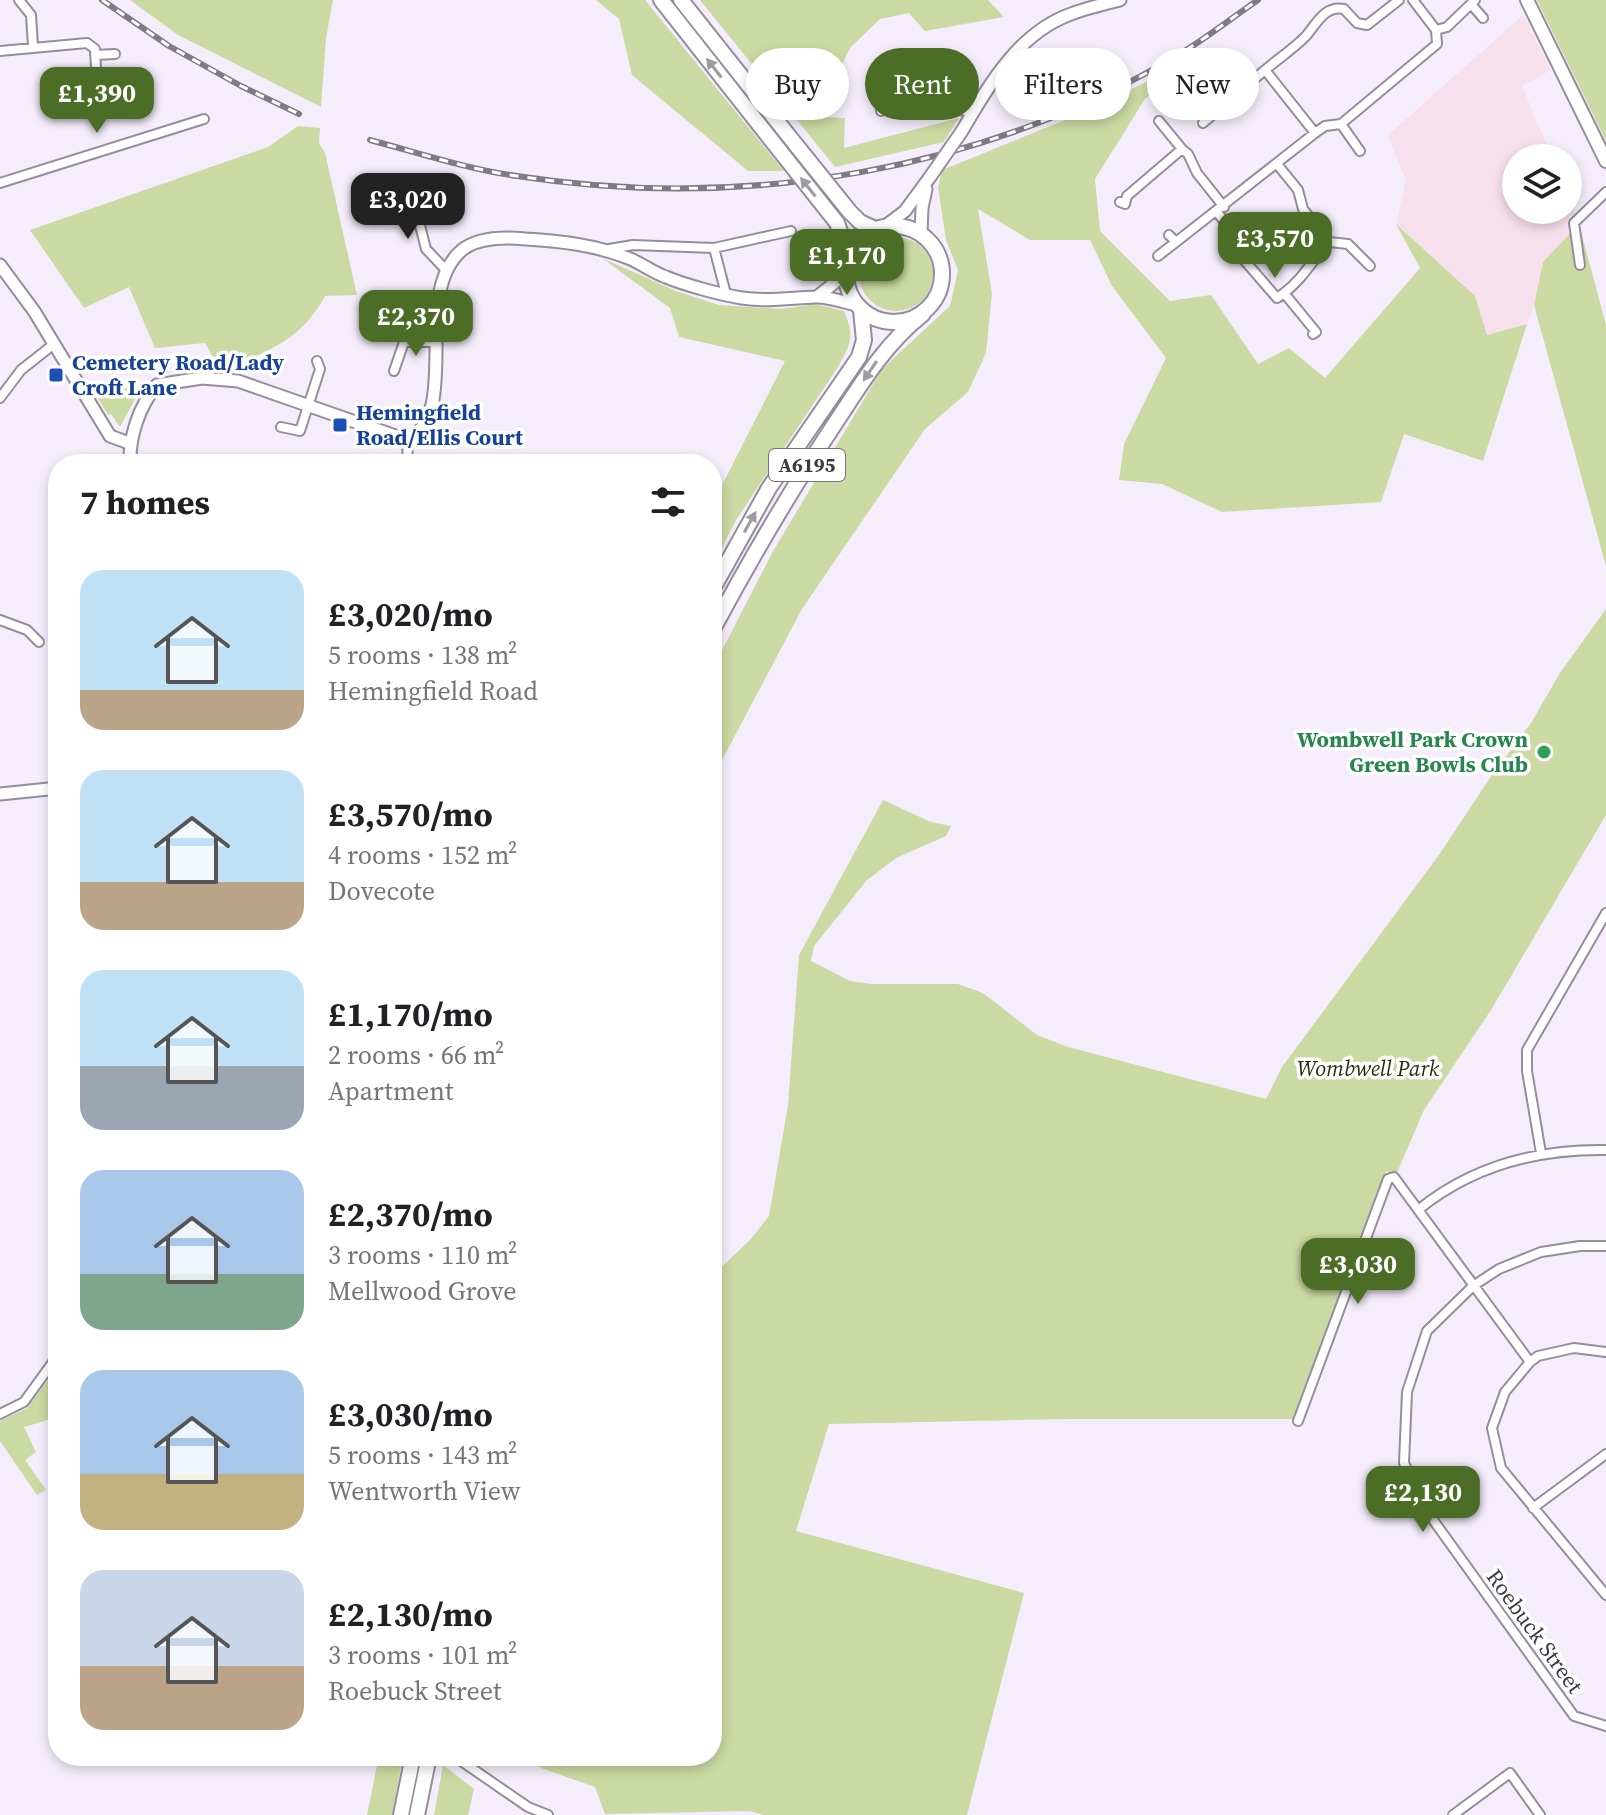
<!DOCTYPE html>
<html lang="en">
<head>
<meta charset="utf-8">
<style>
  :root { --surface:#fff; --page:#f6f6f6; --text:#202124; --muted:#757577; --accent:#4b6d25 }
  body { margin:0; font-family:"Source Serif 4",serif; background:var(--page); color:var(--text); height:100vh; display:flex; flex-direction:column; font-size:30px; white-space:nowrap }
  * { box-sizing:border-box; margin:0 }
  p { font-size:26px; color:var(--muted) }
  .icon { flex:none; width:44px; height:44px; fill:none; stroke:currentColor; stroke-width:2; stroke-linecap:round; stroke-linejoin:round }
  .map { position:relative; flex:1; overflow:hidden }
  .side { position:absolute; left:48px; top:454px; width:674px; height:1312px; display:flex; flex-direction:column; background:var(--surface); border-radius:32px; box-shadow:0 4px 12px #0003 }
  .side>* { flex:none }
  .banner { position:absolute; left:746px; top:48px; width:740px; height:72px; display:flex; gap:16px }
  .buttons { position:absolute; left:1502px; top:144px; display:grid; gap:16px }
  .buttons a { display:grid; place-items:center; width:80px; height:80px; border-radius:50%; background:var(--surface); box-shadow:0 4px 12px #0003; font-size:40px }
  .price { position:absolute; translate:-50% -68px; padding:0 18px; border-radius:16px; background:var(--accent); color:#fff; font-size:26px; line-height:52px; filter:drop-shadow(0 2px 4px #0008) }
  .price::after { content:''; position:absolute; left:50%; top:48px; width:24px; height:18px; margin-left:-12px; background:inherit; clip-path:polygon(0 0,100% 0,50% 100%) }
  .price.active { background:#222; color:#fff }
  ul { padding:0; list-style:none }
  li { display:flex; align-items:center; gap:24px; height:200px; padding:0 32px }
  li span { display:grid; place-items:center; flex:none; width:224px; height:160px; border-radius:24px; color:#555 }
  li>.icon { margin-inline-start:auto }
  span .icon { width:96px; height:96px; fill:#fffc; stroke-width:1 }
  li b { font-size:34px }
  h2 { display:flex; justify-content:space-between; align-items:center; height:96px; padding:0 32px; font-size:34px }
  .tag { padding:0 28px; border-radius:36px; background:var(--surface); box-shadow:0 4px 12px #0003; font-size:28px; line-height:72px }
  .tag.active { background:var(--accent); color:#fff }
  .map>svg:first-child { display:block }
  .industrial { fill:#f6e0ec }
  .green { fill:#cbdaa2 }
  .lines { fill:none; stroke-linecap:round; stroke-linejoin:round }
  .minor-casing { stroke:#958d9e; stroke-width:12 }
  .tertiary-casing { stroke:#958d9e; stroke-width:15 }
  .secondary-casing { stroke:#958d9e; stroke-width:16 }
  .trunk-casing { stroke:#958d9e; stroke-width:18 }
  .minor { stroke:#fff; stroke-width:8 }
  .tertiary { stroke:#fff; stroke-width:11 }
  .secondary { stroke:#fff; stroke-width:12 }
  .trunk { stroke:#fff; stroke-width:14 }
  .rail-casing { stroke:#7f7a84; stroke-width:6 }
  .rail { stroke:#fff; stroke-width:3; stroke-dasharray:9; stroke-linecap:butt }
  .tertiary-bridge-casing { stroke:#958d9e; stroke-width:15; stroke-linecap:butt }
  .trunk-bridge-casing { stroke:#958d9e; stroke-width:18; stroke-linecap:butt }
  .tertiary-bridge { stroke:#fff; stroke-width:11 }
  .trunk-bridge { stroke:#fff; stroke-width:14 }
  .oneway { fill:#9e9ca0 }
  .transit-dot { fill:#1a4fb4; stroke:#fff; stroke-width:3 }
  .leisure-dot { fill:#2e9e5b; stroke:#fff; stroke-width:3 }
  .labels { text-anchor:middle; stroke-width:7; stroke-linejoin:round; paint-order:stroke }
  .shield { fill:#fff; stroke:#77757a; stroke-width:2 }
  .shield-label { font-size:20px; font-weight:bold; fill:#3d3a41 }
  .transit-label { font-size:22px; font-weight:bold; fill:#164399; stroke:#fff; text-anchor:start }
  .leisure-label { font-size:22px; font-weight:bold; fill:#27864d; stroke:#fff; text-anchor:end }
  .park-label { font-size:22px; font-style:italic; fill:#272e0d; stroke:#fff }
  .street-label { font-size:22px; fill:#3d3a41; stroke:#fff }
</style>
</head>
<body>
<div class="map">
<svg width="1606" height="1815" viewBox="0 0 1606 1815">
  <rect width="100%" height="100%" fill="#f5edfc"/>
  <!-- industrial -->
  <path class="industrial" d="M1523 15 1551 70 1522 86 1552 158H1516V210H1568V197L1579 224 1543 262 1534 305 1527 324 1487 335 1475 296 1396 224 1406 181 1388 135Z"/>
  <!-- green -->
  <path class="green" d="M130 0H333L326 38 321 107 178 35Z
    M596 0H645L784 171H748L632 75 619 19Z
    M700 0H988L1004 17 925 31 909 13 880 19 850 48 830 90 809 116 845 118 844 148 959 118 944 142 835 167Z
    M1537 0H1606V141Z
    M1195 59 1145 99 1095 179 1100 231 1170 301 1211 295 1258 364 1289 348 1325 378 1420 268 1396 224 1475 296 1487 335 1527 324 1483 461 1404 434 1381 502 1222 512 1162 484 1119 480 1124 444 1166 358 1112 286 1090 240H1030L978 209 992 293 986 353 968 392 925 429 802 609 712 779V670L772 553 882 369 950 306 958 270 946 240 938 188 942 170 1070 118Z
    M298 126 320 128 319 143 325 153 357 295 325 296C300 342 267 351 221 371L205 343 155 348 129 287 84 308 30 230 268 147Z
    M1579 224 1606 325V566L1534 305 1543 262Z
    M859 274a37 37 0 1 1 74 0a37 37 0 1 1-74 0Z
    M602 258 676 291 719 305 781 309 816 304 844 311C855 337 851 343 838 367L736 520 712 568V505L785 361 679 337 670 308Z
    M124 386 141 388 120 427 111 414 108 415 92 389Z
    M1606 609V815L1491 1010 1424 1110 1396 1175 1386 1171 1293 1419H1069L829 1424 796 1531 1024 1593 967 1815H764L750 1811 605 1814 595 1787 541 1768 523 1756H712V1276L751 1239 769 1216 788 1105 799 955 883 800 931 822 951 826 946 836 896 858 867 880 814 946 811 961 850 981 873 984H958L983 993 1037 1035 1068 1047 1266 1099 1282 1067 1439 855 1494 772 1531 723 1560 673Z
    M58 1367V1417L24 1427 36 1452 25 1460 46 1490 37 1495 0 1441V1421L27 1408Z
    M379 1756H403L392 1815H367Z
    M443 1765 474 1789 468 1815H434Z"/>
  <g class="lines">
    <defs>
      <path id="minor" d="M19 0 31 15 33 46
        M1413 0 1436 30
        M1471 4 1483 18
        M1436 30 1447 27 1475 0
        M0 51 87 43 95 49 96 68
        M95 55 115 54
        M1265 70C1278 59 1293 49 1305 37 1316 25 1324 5 1344 9L1357 23 1367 25 1399 0
        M881 111 894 101 973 112
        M1203 123 1265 70 1315 133
        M1341 124 1360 151
        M1182 149 1188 154 1197 173 1224 207
        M1277 164 1298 190 1303 209 1329 242
        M0 183 204 119
        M411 190 426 249 446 270
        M1120 202 1125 204 1127 196 1182 149 1159 121
        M1217 212 1237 238 1238 253 1277 298 1284 293
        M1169 235 1176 242 1315 133 1325 126 1341 124 1437 44 1436 30
        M1329 242 1348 244 1370 266
        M714 248 726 294
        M609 249 633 245 714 248 791 231
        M1158 256 1176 242
        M1580 265 1574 223 1606 192
        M1313 334 1316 332 1284 293C1304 278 1312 260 1329 242
        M394 371 404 342H437
        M0 398 21 370 54 344
        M281 427 300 431 320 369 317 361
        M407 440 408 464
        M0 620 27 630 39 642
        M1541 1153 1527 1071V1050L1606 913
        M1418 1210C1472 1166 1537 1149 1606 1150
        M1606 1246H1580L1541 1252 1499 1269 1473 1286 1427 1331 1407 1392 1404 1463 1426 1510 1574 1716 1606 1726
        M1606 1352 1574 1348 1538 1356 1530 1362 1505 1392 1492 1428 1501 1468 1606 1595
        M0 1414 24 1402 58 1355
        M1298 1421 1388 1179 1394 1177 1530 1362
        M1533 1508 1606 1454
        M454 1756 528 1807 548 1815
        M1453 1815 1510 1773 1540 1815"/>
      <path id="tertiary" d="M962 131C989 85 1018 33 1071 14 1087 8 1104 4 1120 0
        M884 227 905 211 930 177
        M921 234 922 208 926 189
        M0 265 34 311 110 436 129 443
        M818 296 838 280 846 269
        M130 464C129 437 139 406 157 385L202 378 238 381 407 440C463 413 410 294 462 250 478 237 507 237 526 239 561 241 595 245 628 258 641 263 652 272 666 277 685 285 722 295 742 298 766 302 790 298 815 297 827 296 843 302 856 305
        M0 794 58 788"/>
      <path id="secondary" d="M1527 0 1606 161"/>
      <path id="trunk" d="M661 0 780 151
        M681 0 796 145
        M849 211 860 222 875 229
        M837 223 844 243 846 260
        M846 274a48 48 0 1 1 96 0a48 48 0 1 1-96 0Z
        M712 590 769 488 859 357 864 340 861 310
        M712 631C751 558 792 488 838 419 863 381 886 343 923 314
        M401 1815 413 1756
        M417 1815 429 1756"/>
    </defs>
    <!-- minor casing -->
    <use href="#minor" class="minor-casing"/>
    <!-- tertiary casing -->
    <use href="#tertiary" class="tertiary-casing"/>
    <!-- secondary casing -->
    <use href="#secondary" class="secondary-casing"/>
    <!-- trunk casing -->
    <use href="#trunk" class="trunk-casing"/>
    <!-- minor -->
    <use href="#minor" class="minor"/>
    <!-- tertiary -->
    <use href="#tertiary" class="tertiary"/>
    <!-- secondary -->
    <use href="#secondary" class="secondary"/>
    <!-- trunk -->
    <use href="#trunk" class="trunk"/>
    <defs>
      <path id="rail" d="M102 0 169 46 241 86 299 114
        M370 140C419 153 467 169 517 176 744 211 985 172 1183 52 1209 36 1233 17 1258 0"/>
    </defs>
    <!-- rail casing -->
    <use href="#rail" class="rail-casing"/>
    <!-- rail -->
    <use href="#rail" class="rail"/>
    <defs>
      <path id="tertiary-bridge" d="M930 177 962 131"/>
      <path id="trunk-bridge" d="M796 145 849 211
        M780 151 837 223"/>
    </defs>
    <!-- tertiary-bridge casing -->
    <use href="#tertiary-bridge" class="tertiary-bridge-casing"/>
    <!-- trunk-bridge casing -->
    <use href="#trunk-bridge" class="trunk-bridge-casing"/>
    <!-- tertiary-bridge -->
    <use href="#tertiary-bridge" class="tertiary-bridge"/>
    <!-- trunk-bridge -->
    <use href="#trunk-bridge" class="trunk-bridge"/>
  </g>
  <!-- one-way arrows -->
  <defs><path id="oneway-solid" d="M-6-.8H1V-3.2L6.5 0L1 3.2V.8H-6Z" transform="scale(2)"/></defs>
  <g class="oneway">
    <use href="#oneway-solid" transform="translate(714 68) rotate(-128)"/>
    <use href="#oneway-solid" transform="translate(808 187) rotate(-128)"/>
    <use href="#oneway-solid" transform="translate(870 371) rotate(124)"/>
    <use href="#oneway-solid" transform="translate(750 522) rotate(-61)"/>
  </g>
  <!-- markers -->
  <g class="transit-dot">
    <rect x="48" y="367" width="16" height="16" rx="4"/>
    <rect x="332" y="417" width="16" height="16" rx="4"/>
  </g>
  <circle class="leisure-dot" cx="1544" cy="752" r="8"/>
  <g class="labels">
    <!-- shield labels -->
    <rect class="shield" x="769" y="449" width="76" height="32" rx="6"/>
    <g class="shield-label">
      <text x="807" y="472">A6195</text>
    </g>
    <!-- transit labels -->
    <g class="transit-label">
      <text x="72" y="370">Cemetery Road/Lady<tspan x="72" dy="25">Croft Lane</tspan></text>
      <text x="356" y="420">Hemingfield<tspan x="356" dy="25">Road/Ellis Court</tspan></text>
    </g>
    <!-- leisure labels -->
    <g class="leisure-label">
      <text x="1528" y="747">Wombwell Park Crown<tspan x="1528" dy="25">Green Bowls Club</tspan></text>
    </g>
    <!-- park labels -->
    <g class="park-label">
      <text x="1368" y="1076">Wombwell Park</text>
    </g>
    <!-- street labels -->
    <g class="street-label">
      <text transform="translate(1535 1631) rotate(54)" y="8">Roebuck Street</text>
    </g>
  </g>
</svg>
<div class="buttons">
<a><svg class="icon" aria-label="layers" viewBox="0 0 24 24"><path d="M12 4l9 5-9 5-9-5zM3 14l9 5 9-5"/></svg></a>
</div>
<b class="price" style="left:97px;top:135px">£1,390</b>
<b class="price active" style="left:408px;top:241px">£3,020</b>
<b class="price" style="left:1275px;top:280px">£3,570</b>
<b class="price" style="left:847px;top:297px">£1,170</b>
<b class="price" style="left:416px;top:358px">£2,370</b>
<b class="price" style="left:1358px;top:1306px">£3,030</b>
<b class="price" style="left:1423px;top:1534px">£2,130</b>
<div class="banner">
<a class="tag">Buy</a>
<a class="tag active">Rent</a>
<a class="tag">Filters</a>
<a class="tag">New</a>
</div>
<section class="side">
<h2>7 homes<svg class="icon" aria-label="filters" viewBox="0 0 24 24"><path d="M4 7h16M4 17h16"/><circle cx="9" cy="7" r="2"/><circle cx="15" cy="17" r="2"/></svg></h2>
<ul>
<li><span style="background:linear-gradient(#bfe0f5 75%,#b9a48a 0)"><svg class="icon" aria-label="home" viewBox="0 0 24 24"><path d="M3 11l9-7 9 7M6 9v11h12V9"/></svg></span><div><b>£3,020/mo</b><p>5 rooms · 138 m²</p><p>Hemingfield Road</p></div></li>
<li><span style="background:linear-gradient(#bfe0f5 70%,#b9a48a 0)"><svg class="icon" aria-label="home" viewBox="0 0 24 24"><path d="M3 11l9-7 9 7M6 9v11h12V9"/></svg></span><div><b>£3,570/mo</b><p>4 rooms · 152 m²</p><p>Dovecote</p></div></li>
<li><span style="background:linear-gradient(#bfe0f5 60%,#9aa5b1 0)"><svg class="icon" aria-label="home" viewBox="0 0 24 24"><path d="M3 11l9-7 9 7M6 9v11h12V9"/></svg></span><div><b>£1,170/mo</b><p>2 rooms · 66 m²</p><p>Apartment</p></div></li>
<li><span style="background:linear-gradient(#a9c7e8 65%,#7fa58c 0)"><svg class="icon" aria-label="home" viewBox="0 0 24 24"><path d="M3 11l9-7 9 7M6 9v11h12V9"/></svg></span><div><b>£2,370/mo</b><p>3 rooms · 110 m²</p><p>Mellwood Grove</p></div></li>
<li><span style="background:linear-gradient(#a9c7e8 65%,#c2b280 0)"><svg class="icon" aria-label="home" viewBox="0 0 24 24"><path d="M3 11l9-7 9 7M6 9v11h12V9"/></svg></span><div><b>£3,030/mo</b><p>5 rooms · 143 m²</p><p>Wentworth View</p></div></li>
<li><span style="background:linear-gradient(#c9d6e8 60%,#b9a48a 0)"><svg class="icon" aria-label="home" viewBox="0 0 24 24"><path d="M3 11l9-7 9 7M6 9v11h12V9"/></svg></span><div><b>£2,130/mo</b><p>3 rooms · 101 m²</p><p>Roebuck Street</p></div></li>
</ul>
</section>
</div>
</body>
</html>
